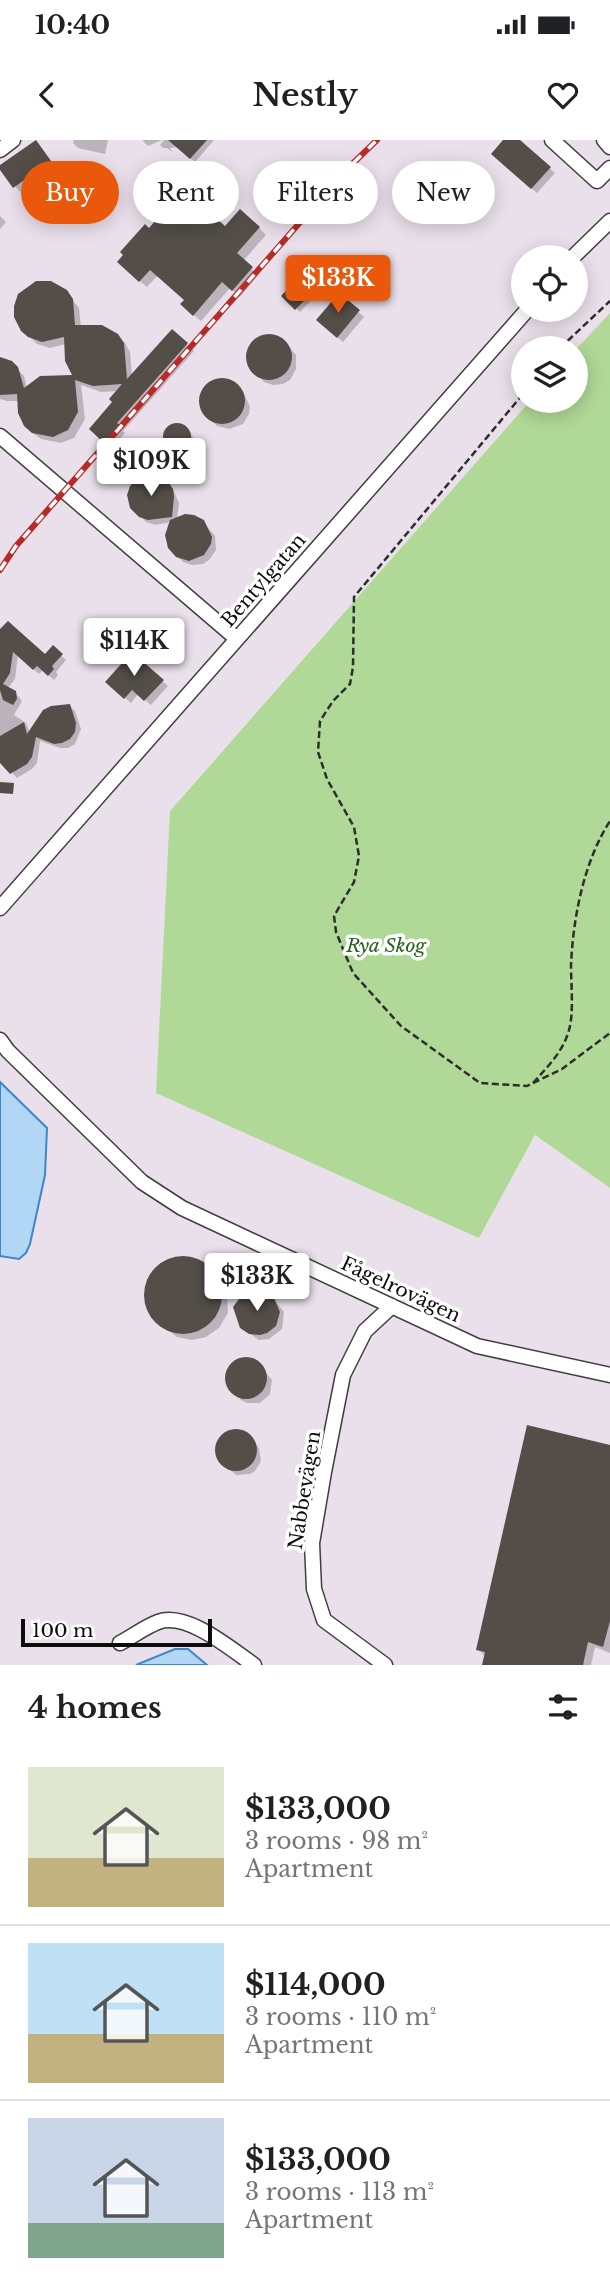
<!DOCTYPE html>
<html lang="en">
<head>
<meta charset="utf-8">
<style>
  :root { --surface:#fff; --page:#f6f6f6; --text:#202124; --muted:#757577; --line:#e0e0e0; --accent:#ea580c }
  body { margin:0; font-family:"Libre Baskerville",serif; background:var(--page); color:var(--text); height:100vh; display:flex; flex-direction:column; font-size:26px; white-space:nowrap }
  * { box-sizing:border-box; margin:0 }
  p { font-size:23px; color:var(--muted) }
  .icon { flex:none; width:38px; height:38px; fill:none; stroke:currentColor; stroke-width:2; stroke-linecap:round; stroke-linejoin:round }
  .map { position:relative; height:1525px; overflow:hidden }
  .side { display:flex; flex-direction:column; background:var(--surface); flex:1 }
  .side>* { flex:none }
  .hud { position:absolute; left:21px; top:21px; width:569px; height:63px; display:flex; gap:14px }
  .tools { position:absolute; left:511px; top:105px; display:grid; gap:14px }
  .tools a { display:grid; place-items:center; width:77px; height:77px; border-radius:50%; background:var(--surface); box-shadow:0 4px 18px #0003; font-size:35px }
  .scale { position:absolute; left:21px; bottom:18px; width:191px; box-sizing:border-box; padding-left:7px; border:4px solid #0c0c0c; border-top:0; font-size:19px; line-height:24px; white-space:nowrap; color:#0c0c0c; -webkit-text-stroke:5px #fff; paint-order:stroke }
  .price { position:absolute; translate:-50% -60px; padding:0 16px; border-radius:7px; background:#fff; color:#222; font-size:23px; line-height:46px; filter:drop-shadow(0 2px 4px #0008) }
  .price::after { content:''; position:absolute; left:50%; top:42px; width:21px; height:16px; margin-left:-10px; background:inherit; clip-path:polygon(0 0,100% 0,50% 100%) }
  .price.selected { background:var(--accent); color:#fff }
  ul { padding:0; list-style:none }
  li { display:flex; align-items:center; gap:21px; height:175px; padding:0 28px }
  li+li { border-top:2px solid var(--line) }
  li span { display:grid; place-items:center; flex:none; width:196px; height:140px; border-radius:0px; color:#555 }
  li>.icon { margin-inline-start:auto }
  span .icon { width:84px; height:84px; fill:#fffc; stroke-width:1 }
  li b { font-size:30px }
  h2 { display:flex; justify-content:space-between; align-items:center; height:84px; padding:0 28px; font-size:30px }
  .pill { padding:0 24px; border-radius:32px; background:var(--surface); box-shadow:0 4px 18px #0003; font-size:24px; line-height:63px }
  .pill.selected { background:var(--accent); color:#fff }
  .status { display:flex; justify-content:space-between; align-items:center; height:49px; padding:0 35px; background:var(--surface); direction:ltr }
  .status svg { height:19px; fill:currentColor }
  header { display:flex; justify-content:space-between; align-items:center; height:91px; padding:0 28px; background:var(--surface); font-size:32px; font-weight:600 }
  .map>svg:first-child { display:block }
  .industrial { fill:#eae0eb; fill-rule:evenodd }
  .forest { fill:#b0d896 }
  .water { fill:#b2d7f4; stroke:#3b87ca; stroke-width:2 }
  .shadow { fill:#0003 }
  .building { fill:#544e49 }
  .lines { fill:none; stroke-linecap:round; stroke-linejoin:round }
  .minor-casing { stroke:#3f3f3f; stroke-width:17 }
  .path { stroke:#2e2e2e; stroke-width:2.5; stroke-dasharray:7 3.5; stroke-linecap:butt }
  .minor { stroke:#fff; stroke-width:14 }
  .rail-casing { stroke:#b82a28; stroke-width:6 }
  .rail { stroke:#fff; stroke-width:3.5; stroke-dasharray:10; stroke-linecap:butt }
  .labels { text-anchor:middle; stroke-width:7; stroke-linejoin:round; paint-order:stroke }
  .street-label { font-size:19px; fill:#0c0c0c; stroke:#fff }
  .park-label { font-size:19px; font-style:italic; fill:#28621e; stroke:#fff }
</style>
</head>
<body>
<div class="status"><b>10:40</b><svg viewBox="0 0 49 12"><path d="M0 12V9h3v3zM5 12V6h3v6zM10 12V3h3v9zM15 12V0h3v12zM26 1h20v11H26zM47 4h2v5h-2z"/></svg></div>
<header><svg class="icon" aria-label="back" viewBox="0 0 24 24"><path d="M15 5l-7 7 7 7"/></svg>Nestly<svg class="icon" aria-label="heart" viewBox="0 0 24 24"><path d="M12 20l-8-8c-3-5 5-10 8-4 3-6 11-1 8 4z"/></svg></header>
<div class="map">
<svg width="610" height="1525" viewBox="0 0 610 1525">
  <rect width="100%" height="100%" fill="#fffcec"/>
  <!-- industrial -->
  <path class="industrial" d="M0 0H610V173L576 209 523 208V261H530L170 671 479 1098 535 995 610 1048V1525H207L188 1509H176L136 1525H0V1116L19 1119 45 1035 42 981 0 942ZM523 117H576V170H523Z"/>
  <!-- forest -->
  <path class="forest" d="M610 173V1048L535 995 479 1098 156 953 170 671 530 261H576V209Z"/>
  <!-- water -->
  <path class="water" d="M0 942 47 988 45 1035 30 1104 26 1113 19 1119 0 1116Z
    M175 1509H188L207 1525H136Z"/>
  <!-- shadow -->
  <path class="shadow" d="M74 0H108L105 14 78 8 73 3Z
    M142 0H162L148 6Z
    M164 0H214L195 22 178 7 170 8 172 12 167 8H163L160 5Z
    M505 0H517L555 33 537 53 498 19Z
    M41 7 55 27 20 52 0 27Z
    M229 45 236 52 213 78 225 89 259 88 266 95 243 121 258 135 240 157 230 148 201 181 189 171 186 160 158 135 147 147 126 129 150 90 188 60Z
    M0 76 6 82 0 89Z
    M300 139 316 155 300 172 283 156Z
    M66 152 79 168 81 187 117 196 125 203 130 212 132 236 172 191 194 211 123 291 125 293 112 308 98 296 119 251 101 252 81 245 85 279 74 298 61 303 41 299 33 293 19 261H7L0 259V220L11 223 24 236 27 248 74 237 66 204 50 208 37 204 30 197Z
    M339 155 364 177 343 202 323 185Z
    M266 196H274L284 201 296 215V229L290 240 283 244 273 245 264 242 250 227 248 215 250 207 257 199Z
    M219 240H227L237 245 243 251 250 267 249 274 243 284 229 289 217 286 202 271 200 259 203 251 209 244Z
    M179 284 192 295 194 300 190 310 180 313 166 303 165 298 169 288Z
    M172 347 179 363 177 379 203 382 215 396 216 410 209 420 203 424 192 425 183 422 169 407 171 382 155 385 146 382 132 367Z
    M0 492 45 517 53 508 66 520 56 532 58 535 54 540 43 530 39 534 18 515 15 539 8 548 13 550 22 561 14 575 26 583 30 593 70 566 75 571 81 589 75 604 68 608H60L40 601 37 623 32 629 17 638 0 620Z
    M162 541 168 546 151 565 138 554 131 563 107 542Z
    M188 1118 197 1121 218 1138 227 1155 228 1173 219 1188 206 1197 192 1200 177 1197 157 1181 148 1168 146 1153 150 1139 159 1127 173 1120Z
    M256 1151 272 1157 284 1172 282 1189 269 1199 259 1200 245 1190Z
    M245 1219 258 1223 272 1240 270 1254 260 1263H247L241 1260 228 1243 229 1230 239 1220Z
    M228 1292H242L250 1297 259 1308 261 1321 255 1331 250 1334 236 1335 219 1320 217 1307 223 1296Z
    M610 1307V1513L595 1507 591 1525H483L486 1517 478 1509Z"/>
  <!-- building -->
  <path class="building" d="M36 0 51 21 13 48 0 30V25Z
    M168 0H207L190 19Z
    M503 0H520L551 27 531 49 491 14Z
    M213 29 230 44 207 70 225 86 240 69 260 87 237 113 253 127 232 151 222 142 193 176 180 164 184 160 150 130 139 142 117 122 123 115 120 112 145 84 149 88 181 51 188 57Z
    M300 136 314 151 295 170 281 156Z
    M36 141H51L67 150 73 159 75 185H102L118 194 124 203 127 239 172 189 188 203 117 283 120 285 104 303 89 289 112 262 109 259 122 244 93 246 75 240 78 272 68 290 53 297 32 293 24 286 18 273 17 254 0 255V217L12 221 18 227 24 248 40 236 72 235 65 221 64 197 42 202 28 197 21 191 14 177V166L18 154Z
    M339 153 360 170 337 198 316 180Z
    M246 217a23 23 0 1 1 46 0a23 23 0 1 1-46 0Z
    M199 261a23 23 0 1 1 46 0a23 23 0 1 1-46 0Z
    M163 297a14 14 0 1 1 28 0a14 14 0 1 1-28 0Z
    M148 334H156L167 340 173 349 174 357 172 377 148 380 139 377 130 368 127 355 130 346 138 338Z
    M185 374 194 375 204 380 212 397 211 404 204 415 189 421 176 417 168 408 165 395 170 380Z
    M8 481 45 514 53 505 63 514 52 526 54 529 48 536 37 526 33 530 13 512 10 533 3 544 16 551 17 559 13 565 3 560 0 550V489Z
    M132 512 164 540 144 561 132 550 124 559 105 542Z
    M70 564 76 583 75 592 70 599 62 603 54 604 36 597 32 617 27 624 10 634 0 623V596L24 582 27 594 43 570 51 566Z
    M0 642 14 643 13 654 0 653Z
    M144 1155a39 39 0 1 1 78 0a39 39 0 1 1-78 0Z
    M256 1150 273 1156 280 1172 276 1186 267 1193 260 1195 249 1194 240 1188 233 1167 242 1155Z
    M225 1238a21 21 0 1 1 42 0a21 21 0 1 1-42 0Z
    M527 1285 610 1305V1481L603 1507 588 1502 583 1525H482L485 1512 476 1510Z
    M215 1310a21 21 0 1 1 42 0a21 21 0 1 1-42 0Z"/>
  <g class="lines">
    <defs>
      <path id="minor" d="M552 0 597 41 610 28
        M604 0 610 7
        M0 10 13 0
        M573 117 610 81
        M0 296 237 499
        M0 768 527 170
        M0 900 8 911 142 1042 182 1068 477 1206 610 1235
        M120 1503C133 1496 145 1487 158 1482 187 1471 232 1510 254 1525
        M385 1525 324 1480 314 1449 312 1403 324 1332 343 1235 365 1191 392 1166"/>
    </defs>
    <!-- minor casing -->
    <use href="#minor" class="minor-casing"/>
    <!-- path -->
    <path class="path" d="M560 208 610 161
      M523 254 354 457 353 527 350 544 333 561 320 581 318 612 327 639 354 687 359 716 354 742 334 776 336 792 353 833 401 886 480 943 527 946 562 929 610 893
      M533 943C548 926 563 912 569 890 574 873 571 844 571 825 573 778 584 721 610 681"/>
    <!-- minor -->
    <use href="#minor" class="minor"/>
    <defs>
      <path id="rail" d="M0 430 16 406 346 30 377 0"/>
    </defs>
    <!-- rail casing -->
    <use href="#rail" class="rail-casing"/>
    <!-- rail -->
    <use href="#rail" class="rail"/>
  </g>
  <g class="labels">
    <!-- street labels -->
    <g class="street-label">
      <text transform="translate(263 440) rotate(-49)" y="7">Bentylgatan</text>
      <text transform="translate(401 1149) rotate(25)" y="7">Fågelrovägen</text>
      <text transform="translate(304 1350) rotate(-81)" y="7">Nabbevägen</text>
    </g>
    <!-- park labels -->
    <g class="park-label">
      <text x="386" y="812">Rya Skog</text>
    </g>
  </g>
</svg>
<div class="tools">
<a><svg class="icon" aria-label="locate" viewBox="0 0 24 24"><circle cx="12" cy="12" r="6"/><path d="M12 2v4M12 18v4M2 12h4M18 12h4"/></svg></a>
<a><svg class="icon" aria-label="layers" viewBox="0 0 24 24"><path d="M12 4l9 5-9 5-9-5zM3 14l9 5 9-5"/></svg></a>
</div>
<div class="scale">100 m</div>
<b class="price selected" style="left:338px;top:175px">$133K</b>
<b class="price" style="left:151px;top:358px">$109K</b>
<b class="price" style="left:134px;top:538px">$114K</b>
<b class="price" style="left:257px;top:1173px">$133K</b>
<div class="hud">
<a class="pill selected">Buy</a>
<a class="pill">Rent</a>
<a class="pill">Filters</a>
<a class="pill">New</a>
</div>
</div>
<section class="side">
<h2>4 homes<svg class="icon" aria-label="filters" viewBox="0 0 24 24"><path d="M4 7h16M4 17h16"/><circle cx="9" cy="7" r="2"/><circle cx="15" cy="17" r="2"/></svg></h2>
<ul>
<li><span style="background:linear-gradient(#dfe7d0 65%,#c2b280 0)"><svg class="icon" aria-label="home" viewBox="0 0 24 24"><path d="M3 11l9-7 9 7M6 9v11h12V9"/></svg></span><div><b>$133,000</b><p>3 rooms · 98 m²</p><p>Apartment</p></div></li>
<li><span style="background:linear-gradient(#bfe0f5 65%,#c2b280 0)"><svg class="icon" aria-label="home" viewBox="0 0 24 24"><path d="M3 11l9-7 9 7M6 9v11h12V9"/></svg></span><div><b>$114,000</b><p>3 rooms · 110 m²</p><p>Apartment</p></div></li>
<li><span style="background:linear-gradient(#c9d6e8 75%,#7fa58c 0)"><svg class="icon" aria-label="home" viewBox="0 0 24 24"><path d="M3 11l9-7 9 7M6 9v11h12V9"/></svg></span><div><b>$133,000</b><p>3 rooms · 113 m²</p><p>Apartment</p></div></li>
</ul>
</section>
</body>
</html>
